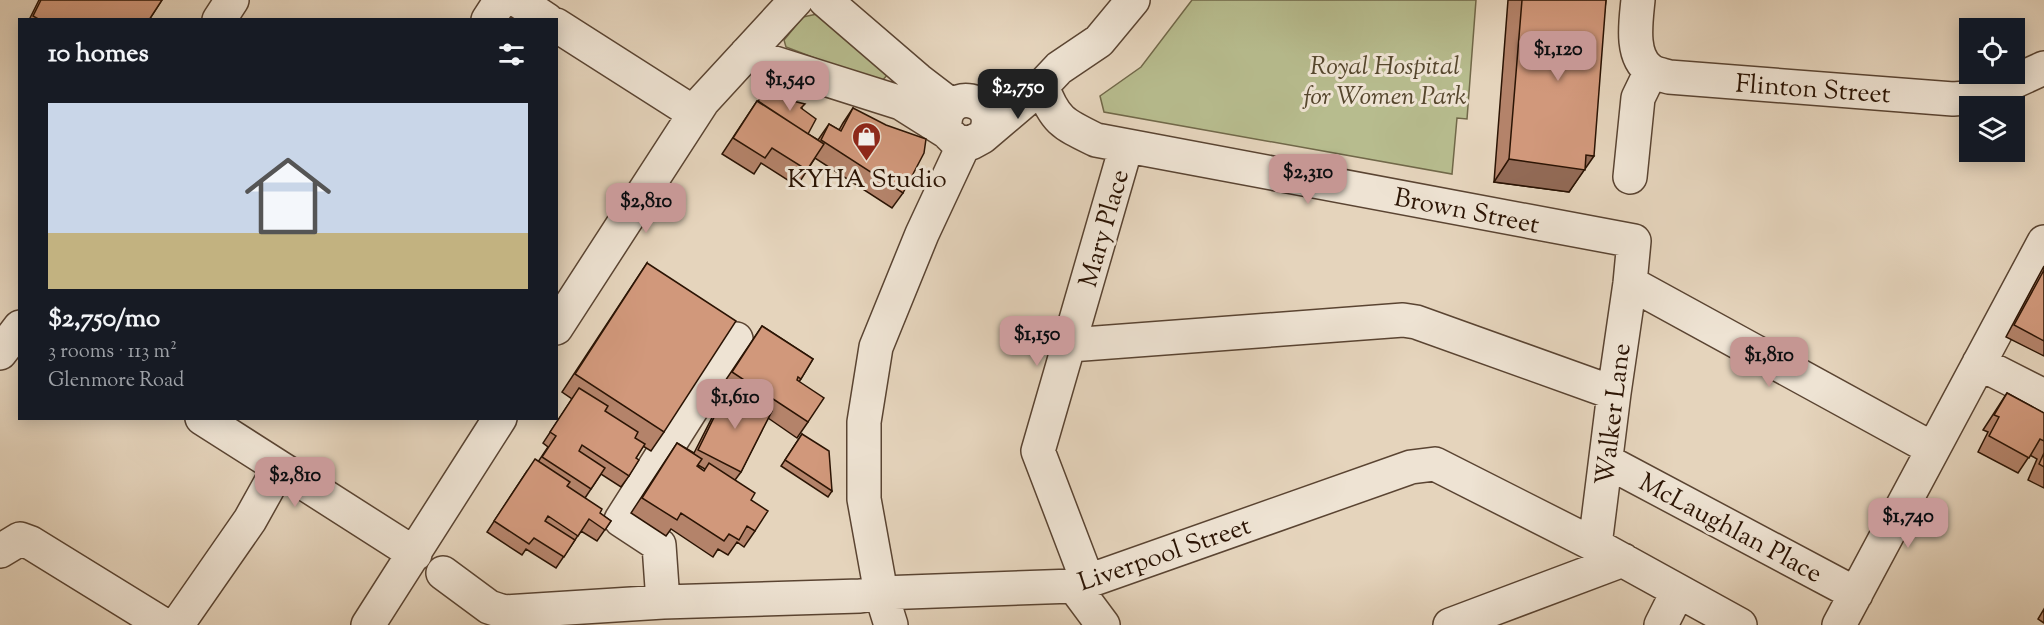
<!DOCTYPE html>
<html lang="en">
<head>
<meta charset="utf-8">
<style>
  :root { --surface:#171b24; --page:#20242c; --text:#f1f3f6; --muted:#9ea1a6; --line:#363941; --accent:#c59692 }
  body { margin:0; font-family:"Sorts Mill Goudy",serif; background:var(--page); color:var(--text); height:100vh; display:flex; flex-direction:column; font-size:22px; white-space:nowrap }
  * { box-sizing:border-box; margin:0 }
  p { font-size:20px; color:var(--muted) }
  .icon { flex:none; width:33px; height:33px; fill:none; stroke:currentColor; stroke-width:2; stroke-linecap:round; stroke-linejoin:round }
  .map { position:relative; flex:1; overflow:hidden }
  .panel { position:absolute; left:18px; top:18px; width:540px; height:402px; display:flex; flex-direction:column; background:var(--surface); border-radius:0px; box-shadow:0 3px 15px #0003 }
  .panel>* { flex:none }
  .fabs { position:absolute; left:1959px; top:18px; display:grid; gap:12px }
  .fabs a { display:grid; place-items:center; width:66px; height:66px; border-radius:0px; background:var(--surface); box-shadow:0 3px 15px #0003; font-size:30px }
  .price { position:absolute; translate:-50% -51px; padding:0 14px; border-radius:12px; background:var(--accent); color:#111; font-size:20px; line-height:39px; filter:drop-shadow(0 2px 3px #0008) }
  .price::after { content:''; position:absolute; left:50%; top:36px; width:18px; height:14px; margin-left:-9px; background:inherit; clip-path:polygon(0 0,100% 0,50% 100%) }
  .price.on { background:#222; color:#fff }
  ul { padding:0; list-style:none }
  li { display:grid; align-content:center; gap:12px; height:318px; padding:0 30px }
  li+li { border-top:2px solid var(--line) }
  li span { display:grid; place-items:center; height:186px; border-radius:0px; color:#555 }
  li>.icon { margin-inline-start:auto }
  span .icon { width:108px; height:108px; fill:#fffc; stroke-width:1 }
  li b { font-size:26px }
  h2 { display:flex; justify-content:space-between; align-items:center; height:72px; padding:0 30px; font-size:26px }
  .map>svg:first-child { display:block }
  .green { fill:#b7bc8e; stroke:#716849; stroke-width:1.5 }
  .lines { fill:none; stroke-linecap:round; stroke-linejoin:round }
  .minor-casing { stroke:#5a4432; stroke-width:36 }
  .minor { stroke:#eee3d3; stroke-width:33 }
  .wall { fill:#b4836a; stroke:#2b1404; stroke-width:1.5; fill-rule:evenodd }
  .shaded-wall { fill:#926a56; stroke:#2b1404; stroke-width:1.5 }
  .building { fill:#d1987b; stroke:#2b1404; stroke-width:1.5 }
  .labels { text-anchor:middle; stroke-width:6; stroke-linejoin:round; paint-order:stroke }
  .park-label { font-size:26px; font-style:italic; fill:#55462d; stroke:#eee3d3 }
  .street-label { font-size:26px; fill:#2b1404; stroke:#eee3d3 }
  .poi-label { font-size:26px; fill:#2b1404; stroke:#eee3d3 }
</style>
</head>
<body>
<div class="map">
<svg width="2044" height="625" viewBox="0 0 2044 625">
  <rect width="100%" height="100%" fill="#e5d4bc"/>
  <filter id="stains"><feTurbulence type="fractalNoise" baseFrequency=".00333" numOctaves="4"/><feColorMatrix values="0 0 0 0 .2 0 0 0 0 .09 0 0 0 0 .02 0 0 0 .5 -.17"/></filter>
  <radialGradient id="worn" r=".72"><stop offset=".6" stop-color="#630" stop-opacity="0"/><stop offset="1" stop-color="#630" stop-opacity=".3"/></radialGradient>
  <!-- green -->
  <path class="green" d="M1192 0H1476L1467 119 1457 118 1452 174 1104 112 1100 96 1141 67Z
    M817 14 889 73 880 83 786 47 784 40 803 17Z"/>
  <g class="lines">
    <defs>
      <path id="minor" d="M517 0 547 20
        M825 0 918 80 952 106
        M1638 0C1636 21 1630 56 1650 70 1655 74 1663 75 1669 77L1953 99 1980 97 2044 68
        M219 20 232 0
        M488 20 501 0
        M556 25 694 113
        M746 54 901 103 947 132 957 142 971 143 982 137 1042 86 1059 68 1099 41 1133 0
        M1042 86C1055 121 1063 124 1096 140L1634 241 1630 283 1614 393 1595 545
        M945 124C945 87 1000 97 986 132
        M1630 177 1638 98 1651 71
        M1630 283 1933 449
        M556 328 703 101 796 0
        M1070 345 1403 320 1416 322 1614 393
        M0 353 20 327
        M1979 363 2044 396
        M202 418 415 554
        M1606 461 1856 594
        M0 551 20 539 31 543 164 625
        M443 573 489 607 504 612 663 602 860 596 881 593 1074 586 1411 467 1435 464 1595 545 1740 625
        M1088 582 1038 451 1126 147
        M1074 586 1103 625
        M663 602 659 545 621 520 736 339
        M177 625 250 520 279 468
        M368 625 500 418
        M891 625 881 593 864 499V422L876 347 922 234 964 144
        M1450 625 1623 560
        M1661 625 1678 591
        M1839 625 2044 242"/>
    </defs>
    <!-- minor casing -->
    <use href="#minor" class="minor-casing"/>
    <!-- minor -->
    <use href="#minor" class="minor"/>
  </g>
  <!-- wall -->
  <path class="wall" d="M39 0H162L149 20H29Z
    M1508 0H1606L1585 168 1569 192 1494 182Z
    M757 101 802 108 808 134 818 140 829 124 839 130 843 123 853 108 903 193 892 208 815 158 797 186 761 163 754 174 722 154Z
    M647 263 664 432 651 451 643 446 636 458 629 476 621 487 601 474 585 498 600 513 611 521 597 541 581 531 556 568 526 549 522 555 487 532 527 471 538 462 548 447 543 443 572 399 562 392Z
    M2044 266V356L2006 337Z
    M762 326 813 359 799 382 808 422 797 438 768 418 741 472 735 480 751 500 755 531 744 547 737 542 728 555 718 549 713 557 671 529 666 536 631 513 677 443 694 453 721 400 727 391 721 387ZM698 465 705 469 704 471 697 466Z
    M2007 393 2044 413V488L2028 480 2037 459 2030 455 2018 473 1978 452 1988 432 1983 430Z
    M802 434 832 491 828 497 781 466Z
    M2044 609V623L2038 619Z"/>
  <!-- shaded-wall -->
  <path class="shaded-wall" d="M1586 155 1594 156 1569 192 1494 182 1509 159Z"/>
  <!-- building -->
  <path class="building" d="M41 0H162L149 20H40L33 16Z
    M1522 0H1606L1594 156 1586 155 1585 170 1509 159Z
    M764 94 805 104 801 108 816 119 808 134 758 101Z
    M757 101 824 144 807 170 772 148 765 158 733 138Z
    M853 108 886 125 926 139 924 153 903 193 821 140 829 124 841 131Z
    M647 263 736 321 664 432 575 374Z
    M2044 270V341L2014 325Z
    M762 326 813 359 801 379 798 377 797 380 824 398 808 422 732 372Z
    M579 388 608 406 605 411 638 432 635 438 645 444 636 458 639 460 629 476 582 445 579 451 605 468 591 489 542 457 556 436 550 432Z
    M728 389 772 411 741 472 698 450Z
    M2007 393 2044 413V441L2040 439 2029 458 1989 436 1999 417 1994 415Z
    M802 434 829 451 832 491 785 460Z
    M677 443 702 459 697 466 704 471 709 463 755 493 751 500 768 511 755 531 747 526 739 540 729 534 724 541 681 513 677 520 642 498Z
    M2044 453V467L2039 464Z
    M535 459 570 482 567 486 602 509 600 513 611 521 605 530 589 519 578 536 548 516 545 521 575 540 564 557 534 538 529 544 494 521Z"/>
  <!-- icons -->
  <defs>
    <symbol id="shop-pin" viewBox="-11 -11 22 30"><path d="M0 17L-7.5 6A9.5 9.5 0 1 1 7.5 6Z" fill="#8f2418" stroke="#eee3d3"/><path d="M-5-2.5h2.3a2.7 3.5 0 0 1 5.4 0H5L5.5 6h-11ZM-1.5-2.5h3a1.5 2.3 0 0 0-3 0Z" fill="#fff"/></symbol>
  </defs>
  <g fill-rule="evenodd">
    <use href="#shop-pin" x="850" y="120" width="33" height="45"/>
  </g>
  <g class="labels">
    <!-- park labels -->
    <g class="park-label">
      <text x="1385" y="74">Royal Hospital<tspan x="1385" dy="30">for Women Park</tspan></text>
    </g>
    <!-- street labels -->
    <g class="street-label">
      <text transform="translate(1813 88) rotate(4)" y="9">Flinton Street</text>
      <text transform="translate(1467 210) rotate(11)" y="9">Brown Street</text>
      <text transform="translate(1103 228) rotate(-74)" y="9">Mary Place</text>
      <text transform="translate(1612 414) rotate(-83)" y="9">Walker Lane</text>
      <text transform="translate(1731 527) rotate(28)" y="9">McLaughlan Place</text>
      <text transform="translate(1164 553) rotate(-19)" y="9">Liverpool Street</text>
    </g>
    <!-- poi labels -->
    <g class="poi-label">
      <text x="867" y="187">KYHA Studio</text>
    </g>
  </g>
  <rect width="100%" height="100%" filter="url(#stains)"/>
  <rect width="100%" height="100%" fill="url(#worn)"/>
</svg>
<div class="fabs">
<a><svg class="icon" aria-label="locate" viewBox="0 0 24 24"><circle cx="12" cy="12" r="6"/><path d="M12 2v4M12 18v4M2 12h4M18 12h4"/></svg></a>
<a><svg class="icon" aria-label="layers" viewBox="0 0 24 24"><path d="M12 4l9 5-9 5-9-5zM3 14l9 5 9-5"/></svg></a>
</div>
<b class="price" style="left:1558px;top:82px">$1,120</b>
<b class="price" style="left:790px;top:112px">$1,540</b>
<b class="price on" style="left:1018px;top:120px">$2,750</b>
<b class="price" style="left:1308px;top:205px">$2,310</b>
<b class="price" style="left:646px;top:234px">$2,810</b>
<b class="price" style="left:1037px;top:367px">$1,150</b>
<b class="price" style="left:1769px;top:388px">$1,810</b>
<b class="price" style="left:735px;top:430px">$1,610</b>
<b class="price" style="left:295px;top:508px">$2,810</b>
<b class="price" style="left:1908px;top:549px">$1,740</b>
<section class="panel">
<h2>10 homes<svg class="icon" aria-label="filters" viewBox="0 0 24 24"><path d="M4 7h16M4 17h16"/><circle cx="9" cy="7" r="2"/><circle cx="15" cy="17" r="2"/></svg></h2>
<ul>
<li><span style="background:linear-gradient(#c9d6e8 70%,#c2b280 0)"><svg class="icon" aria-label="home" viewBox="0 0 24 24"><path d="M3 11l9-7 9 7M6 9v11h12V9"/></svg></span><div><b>$2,750/mo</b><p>3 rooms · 113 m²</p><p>Glenmore Road</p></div></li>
</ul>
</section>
</div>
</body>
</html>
